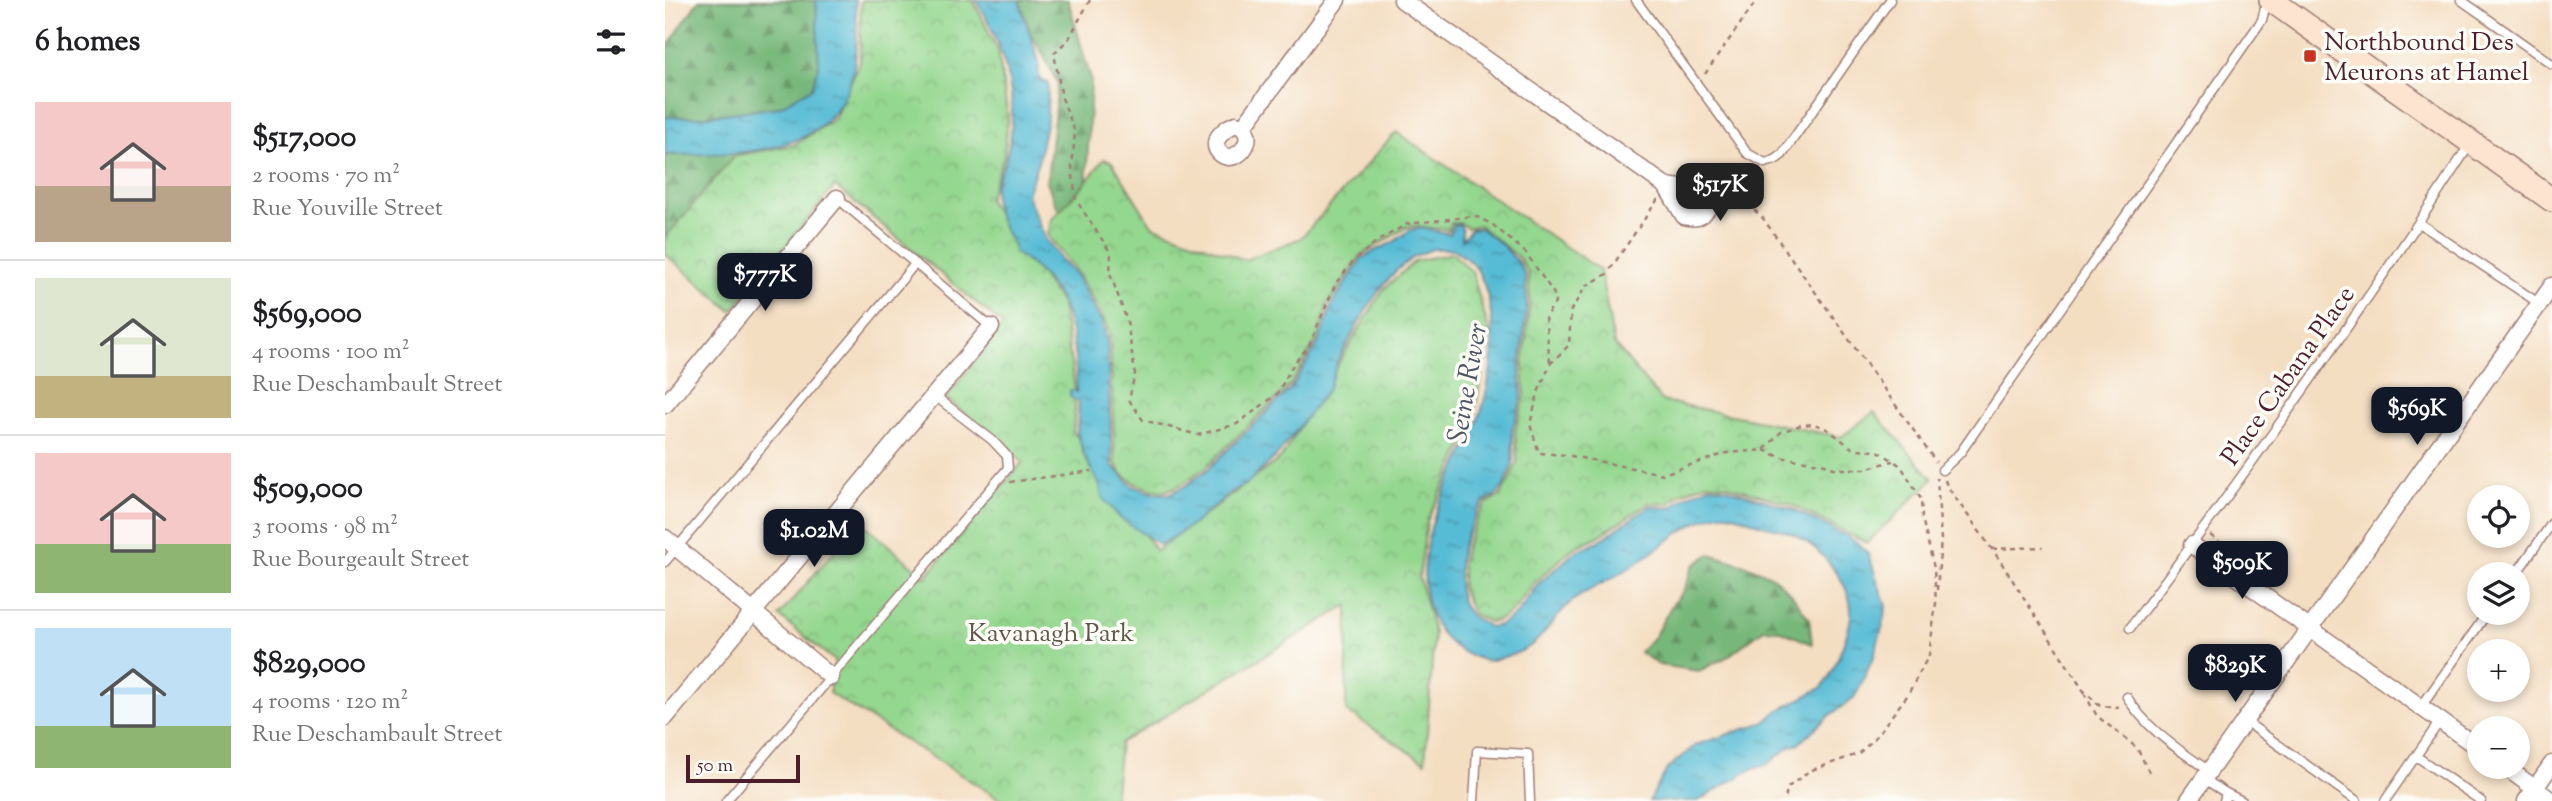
<!DOCTYPE html>
<html lang="en">
<head>
<meta charset="utf-8">
<style>
  :root { --surface:#fff; --page:#f2f2f2; --text:#202124; --muted:#757577; --line:#e0e0e0; --accent:#111827 }
  body { margin:0; font-family:"Sorts Mill Goudy",serif; background:var(--page); color:var(--text); height:100vh; display:flex; flex-direction:column; font-size:26px; white-space:nowrap }
  * { box-sizing:border-box; margin:0 }
  p { font-size:23px; color:var(--muted) }
  .icon { flex:none; width:38px; height:38px; fill:none; stroke:currentColor; stroke-width:2; stroke-linecap:round; stroke-linejoin:round }
  .map { position:relative; flex:1; overflow:hidden }
  .sheet { display:flex; flex-direction:column; background:var(--surface); width:665px }
  .sheet>* { flex:none }
  .fabs { position:absolute; left:1802px; top:485px; display:grid; gap:14px }
  .fabs a { display:grid; place-items:center; width:63px; height:63px; border-radius:50%; background:var(--surface); box-shadow:0 4px 10px #0003; font-size:35px }
  .scale { position:absolute; left:21px; bottom:18px; width:114px; box-sizing:border-box; padding-left:7px; border:4px solid #4a1f2b; border-top:0; font-size:19px; line-height:24px; white-space:nowrap; color:#4a1f2b; -webkit-text-stroke:5px #fdfcf7; paint-order:stroke }
  .price { position:absolute; translate:-50% -60px; padding:0 16px; border-radius:14px; background:var(--accent); color:#fff; font-size:23px; line-height:46px; filter:drop-shadow(0 2px 4px #0008) }
  .price::after { content:''; position:absolute; left:50%; top:42px; width:21px; height:16px; margin-left:-10px; background:inherit; clip-path:polygon(0 0,100% 0,50% 100%) }
  .price.active { background:#222; color:#fff }
  ul { padding:0; list-style:none }
  li { display:flex; align-items:center; gap:21px; height:175px; padding:0 35px }
  li+li { border-top:2px solid var(--line) }
  li span { display:grid; place-items:center; flex:none; width:196px; height:140px; border-radius:0px; color:#555 }
  li>.icon { margin-inline-start:auto }
  span .icon { width:84px; height:84px; fill:#fffc; stroke-width:1 }
  li b { font-size:30px }
  h2 { display:flex; justify-content:space-between; align-items:center; height:84px; padding:0 35px; font-size:30px }
  main { display:flex; flex:1; min-height:0 }
  .map>svg:first-child { display:block }
  .forest { fill:url(#forest-firs); stroke:#606c52; stroke-width:2 }
  .park { fill:url(#park-crowns); stroke:#6f7b5d; stroke-width:2 }
  .water { fill:url(#water-ripples); stroke:#506e80; stroke-width:2 }
  .lines { fill:none; stroke-linecap:round; stroke-linejoin:round }
  .lane-casing { stroke:#9f7e76; stroke-width:11 }
  .street-casing { stroke:#9f7e76; stroke-width:19 }
  .secondary-casing { stroke:#9f7e76; stroke-width:26 }
  .path { stroke:#9f7e76; stroke-width:2.5; stroke-dasharray:5 5; stroke-linecap:butt }
  .lane { stroke:#fff; stroke-width:8 }
  .street { stroke:#fff; stroke-width:16 }
  .secondary { stroke:#fde4d1; stroke-width:23 }
  .poi-dot { fill:#c8321e; stroke:#fdfcf7; stroke-width:2.5 }
  .labels { text-anchor:middle; stroke-width:7; stroke-linejoin:round; paint-order:stroke }
  .poi-label { font-size:26px; fill:#4a1f2b; stroke:#fdfcf7; text-anchor:start }
  .street-label { font-size:26px; fill:#4a1f2b; stroke:#fdfcf7 }
  .park-label { font-size:26px; fill:#605649; stroke:#fdfcf7 }
  .water-label { font-size:28px; font-style:italic; fill:#4f5666; stroke:#fdfcf7 }
</style>
</head>
<body>
<main>
<section class="sheet">
<h2>6 homes<svg class="icon" aria-label="filters" viewBox="0 0 24 24"><path d="M4 7h16M4 17h16"/><circle cx="9" cy="7" r="2"/><circle cx="15" cy="17" r="2"/></svg></h2>
<ul>
<li><span style="background:linear-gradient(#f6c9c9 60%,#b9a48a 0)"><svg class="icon" aria-label="home" viewBox="0 0 24 24"><path d="M3 11l9-7 9 7M6 9v11h12V9"/></svg></span><div><b>$517,000</b><p>2 rooms · 70 m²</p><p>Rue Youville Street</p></div></li>
<li><span style="background:linear-gradient(#dfe7d0 70%,#c2b280 0)"><svg class="icon" aria-label="home" viewBox="0 0 24 24"><path d="M3 11l9-7 9 7M6 9v11h12V9"/></svg></span><div><b>$569,000</b><p>4 rooms · 100 m²</p><p>Rue Deschambault Street</p></div></li>
<li><span style="background:linear-gradient(#f6c9c9 65%,#8fb573 0)"><svg class="icon" aria-label="home" viewBox="0 0 24 24"><path d="M3 11l9-7 9 7M6 9v11h12V9"/></svg></span><div><b>$509,000</b><p>3 rooms · 98 m²</p><p>Rue Bourgeault Street</p></div></li>
<li><span style="background:linear-gradient(#bfe0f5 70%,#8fb573 0)"><svg class="icon" aria-label="home" viewBox="0 0 24 24"><path d="M3 11l9-7 9 7M6 9v11h12V9"/></svg></span><div><b>$829,000</b><p>4 rooms · 120 m²</p><p>Rue Deschambault Street</p></div></li>
</ul>
</section>
<div class="map">
<svg width="1887" height="801" viewBox="0 0 1887 801">
  <defs>
    <pattern id="forest-firs" width="22" height="20" patternUnits="userSpaceOnUse" patternTransform="scale(1.75)"><rect width="22" height="20" fill="#77b87a"/><path d="M5 1l3.5 6h-7zM16 11l3.5 6h-7z" fill="#649564"/></pattern>
    <pattern id="park-crowns" width="20" height="18" patternUnits="userSpaceOnUse" patternTransform="scale(1.75)"><rect width="20" height="18" fill="#94d78f"/><path d="M2 6a3 3 0 1 1 6 0M12 15a3 3 0 1 1 6 0" fill="none" stroke="#81b87c"/></pattern>
    <pattern id="water-ripples" width="26" height="14" patternUnits="userSpaceOnUse" patternTransform="scale(1.75)"><rect width="26" height="14" fill="#57bcd5"/><path d="M2 4q2-2 4 0t4 0M15 11q2-2 4 0t4 0" fill="none" stroke="#4a98ad"/></pattern>
  </defs>
  <rect width="100%" height="100%" fill="#fdfcf7"/>
  <filter id="ink" filterUnits="userSpaceOnUse"><feTurbulence type="fractalNoise" baseFrequency=".0143" numOctaves="2"/><feDisplacementMap in="SourceGraphic" scale="14" xChannelSelector="R" yChannelSelector="G"/><feConvolveMatrix kernelMatrix="1 2 1 2 8 2 1 2 1" color-interpolation-filters="sRGB"/></filter>
  <filter id="wash" filterUnits="userSpaceOnUse"><feTurbulence type="fractalNoise" baseFrequency=".00686" numOctaves="4" result="noise"/><feDisplacementMap in="SourceGraphic" scale="28" xChannelSelector="R" yChannelSelector="G"/><feGaussianBlur stdDeviation="1.57" result="paint"/><feColorMatrix in="noise" values="0 0 0 0 0 0 0 0 0 0 0 0 0 0 0 0 0 1.4 0 .05"/><feComposite in="paint" operator="in"/></filter>
  <g filter="url(#wash)">
    <rect width="100%" height="100%" fill="#f4dec2"/>
    <!-- forest -->
    <path class="forest" d="M34 0H151L154 66 147 88 114 107 35 117H0V50Z
      M354 0H403L426 80 421 190 469 381 409 235 389 201 382 181 393 84 376 50 366 35Z
      M84 152 76 190 13 237 0 235V155Z
      M1045 554 1086 567 1108 577 1126 594 1144 619 1147 644 1114 630 1099 629 1062 657 1034 671 994 665 975 652 989 637 1007 605 1019 590 1028 566Z"/>
    <!-- park -->
    <path class="park" d="M196 0H308L333 51 343 118 339 156 323 199 397 305 411 396 408 431 491 551 616 458 718 290 750 261 787 253 807 272 825 334 807 427 762 521 754 577 769 633 760 762 681 711 683 605 455 743 449 801H338L164 693 170 661 114 616 195 521 260 577 358 462 281 398 338 325 170 186 67 311 0 254V238L69 156 129 145 169 119 195 61Z
      M731 132 935 270 949 344 997 401 1176 437 1209 412 1268 479 1202 543 1125 504 1061 485 1041 483 1017 493 1003 504 984 503 932 537 908 548 868 584 849 610 832 621 825 622 808 614 797 590V563L801 546 815 513 822 503 835 496 843 483 852 462 850 431 860 396 858 366 865 302 863 273 854 258 814 225 802 228 796 223H786L784 230 752 226 742 227 696 255 663 304 652 340 625 385 541 467 517 484 501 491 488 490 469 483 457 474 450 463 445 337 436 313 410 270 383 236 386 220 421 182 439 159 447 162 487 226 580 260 636 238Z"/>
    <!-- water -->
    <path class="water" d="M151 0H191C191 19 193 40 190 60 177 160 77 153 0 155V117H35L114 107 147 88 154 66Z
      M311 0H354L374 62V79L383 83 382 119 373 162 362 195 380 238 397 261 410 274 436 320 442 340 447 465 467 486 488 493 504 494 519 487 542 470 626 388 654 342 667 304 697 258 709 251 727 243 745 230 756 228 785 234 788 225H795L797 229V240L806 229 815 228 836 244 854 263 860 275 862 304 855 368 857 397 847 431 848 463 839 486 830 496 819 502 812 512 798 544 794 562V591L798 605 806 616 825 627 835 625 852 614 872 585 911 551 934 541 985 506 1005 508 1020 497 1044 486 1061 488 1127 509 1180 535 1194 544 1203 554 1221 606 1220 617 1209 656 1193 691 1187 700 1165 715 1133 744 1126 746 1101 765 1085 770 1033 801H984L1003 768 1031 745 1100 722 1112 711 1156 688C1165 679 1169 667 1174 656 1179 643 1185 629 1186 615 1188 585 1157 549 1132 536 1121 530 1108 528 1097 525 1085 521 1068 512 1056 514 1020 521 992 552 961 570 944 581 922 589 906 602 880 625 877 649 839 657 833 658 824 662 818 660 752 642 751 569 770 515 780 485 798 458 810 428 829 382 837 315 812 269 807 261 796 255 788 249H768L748 257 731 271 715 289 701 310 674 358 663 389 613 454 584 482 565 493 527 525 495 545 456 519 437 497 435 486 419 455 412 432 414 402 405 397V390L412 392C411 350 407 302 374 272 367 264 357 258 349 252V246C339 230 328 211 329 191 330 181 337 170 340 161 344 148 347 131 347 118 349 77 332 34 311 0Z"/>
  </g>
  <g filter="url(#ink)">
    <g class="lines">
      <defs>
        <path id="lane" d="M971 0 1082 153 1100 163 1110 160 1117 155 1225 0
          M1796 0 1887 64
          M172 198 326 327
          M1754 223 1875 304
          M1277 470 1295 453 1597 20 1602 0
          M0 562 250 264
          M1851 574 1887 523
          M1465 628C1583 470 1698 310 1805 144
          M1462 697C1482 730 1513 749 1544 771
          M1756 707 1823 612
          M1580 721 1692 801
          M1751 756 1816 801
          M1539 779 1561 793
          M61 801 343 468 342 456 327 440 270 396
          M809 801 812 751 863 754 865 801
          M1559 801 1561 793 1577 801
          M1720 801 1775 721"/>
        <path id="street" d="M737 0 1001 186 1031 190 1037 193 1042 209C1036 218 1030 219 1019 216L1001 186
          M571 124C597 133 573 167 556 154 542 142 560 128 571 124Z
          M578 127 672 0
          M0 405 172 198
          M0 538 166 677
          M1527 545 1815 749
          M0 718 326 327
          M1839 766 1887 801
          M1523 801 1887 286
          M1861 801 1887 764"/>
        <path id="secondary" d="M1606 0 1887 200"/>
      </defs>
      <!-- lane casing -->
      <use href="#lane" class="lane-casing"/>
      <!-- street casing -->
      <use href="#street" class="street-casing"/>
      <!-- secondary casing -->
      <use href="#secondary" class="secondary-casing"/>
      <!-- path -->
      <path class="path" d="M425 0 403 40 389 53 397 98 410 132 407 168 411 200 446 253 445 273 462 321 470 373 464 400 478 420 533 435 572 424 612 394 629 363 644 346 671 283 688 262 711 242 742 224 810 216 827 224 861 253 889 294 890 303 880 317 885 362
        M1040 74 1092 0
        M1054 195 1076 198 1097 217 1271 462
        M1056 196 1075 162
        M993 199 942 274 921 286 906 310 904 345 886 363 874 390 865 424 874 453 901 455 998 474 1062 453 1099 450 1116 432 1136 425 1149 424 1162 429 1187 448 1215 452 1236 466 1256 499 1257 518 1269 568 1271 603 1264 655 1242 696 1208 740 1193 754 1144 771 1122 788 1120 801
        M1099 450 1115 457 1160 464 1171 469H1200L1228 461
        M1280 480 1282 486 1334 559 1418 690 1435 706 1454 707
        M345 482 427 471
        M1545 535 1616 587
        M1327 549 1378 547
        M1272 590 1276 540 1272 478
        M1419 693 1432 716 1472 748 1484 772"/>
      <!-- lane -->
      <use href="#lane" class="lane"/>
      <!-- street -->
      <use href="#street" class="street"/>
      <!-- secondary -->
      <use href="#secondary" class="secondary"/>
    </g>
  </g>
  <!-- markers -->
  <rect class="poi-dot" x="1638" y="49" width="14" height="14" rx="3.5"/>
  <g class="labels">
    <!-- poi labels -->
    <g class="poi-label">
      <text x="1659" y="50">Northbound Des<tspan x="1659" dy="30">Meurons at Hamel</tspan></text>
    </g>
    <!-- street labels -->
    <g class="street-label">
      <text transform="translate(1622 375) rotate(-55)" y="9">Place Cabana Place</text>
    </g>
    <!-- park labels -->
    <g class="park-label">
      <text x="386" y="641">Kavanagh Park</text>
    </g>
    <!-- water labels -->
    <g class="water-label">
      <text transform="translate(801 383) rotate(-80)" y="10">Seine River</text>
    </g>
  </g>
</svg>
<div class="fabs">
<a><svg class="icon" aria-label="locate" viewBox="0 0 24 24"><circle cx="12" cy="12" r="6"/><path d="M12 2v4M12 18v4M2 12h4M18 12h4"/></svg></a>
<a><svg class="icon" aria-label="layers" viewBox="0 0 24 24"><path d="M12 4l9 5-9 5-9-5zM3 14l9 5 9-5"/></svg></a>
<a>+</a>
<a>−</a>
</div>
<div class="scale">50 m</div>
<b class="price active" style="left:1055px;top:223px">$517K</b>
<b class="price" style="left:100px;top:313px">$777K</b>
<b class="price" style="left:1752px;top:447px">$569K</b>
<b class="price" style="left:149px;top:569px">$1.02M</b>
<b class="price" style="left:1577px;top:601px">$509K</b>
<b class="price" style="left:1570px;top:704px">$829K</b>
</div>
</main>
</body>
</html>
